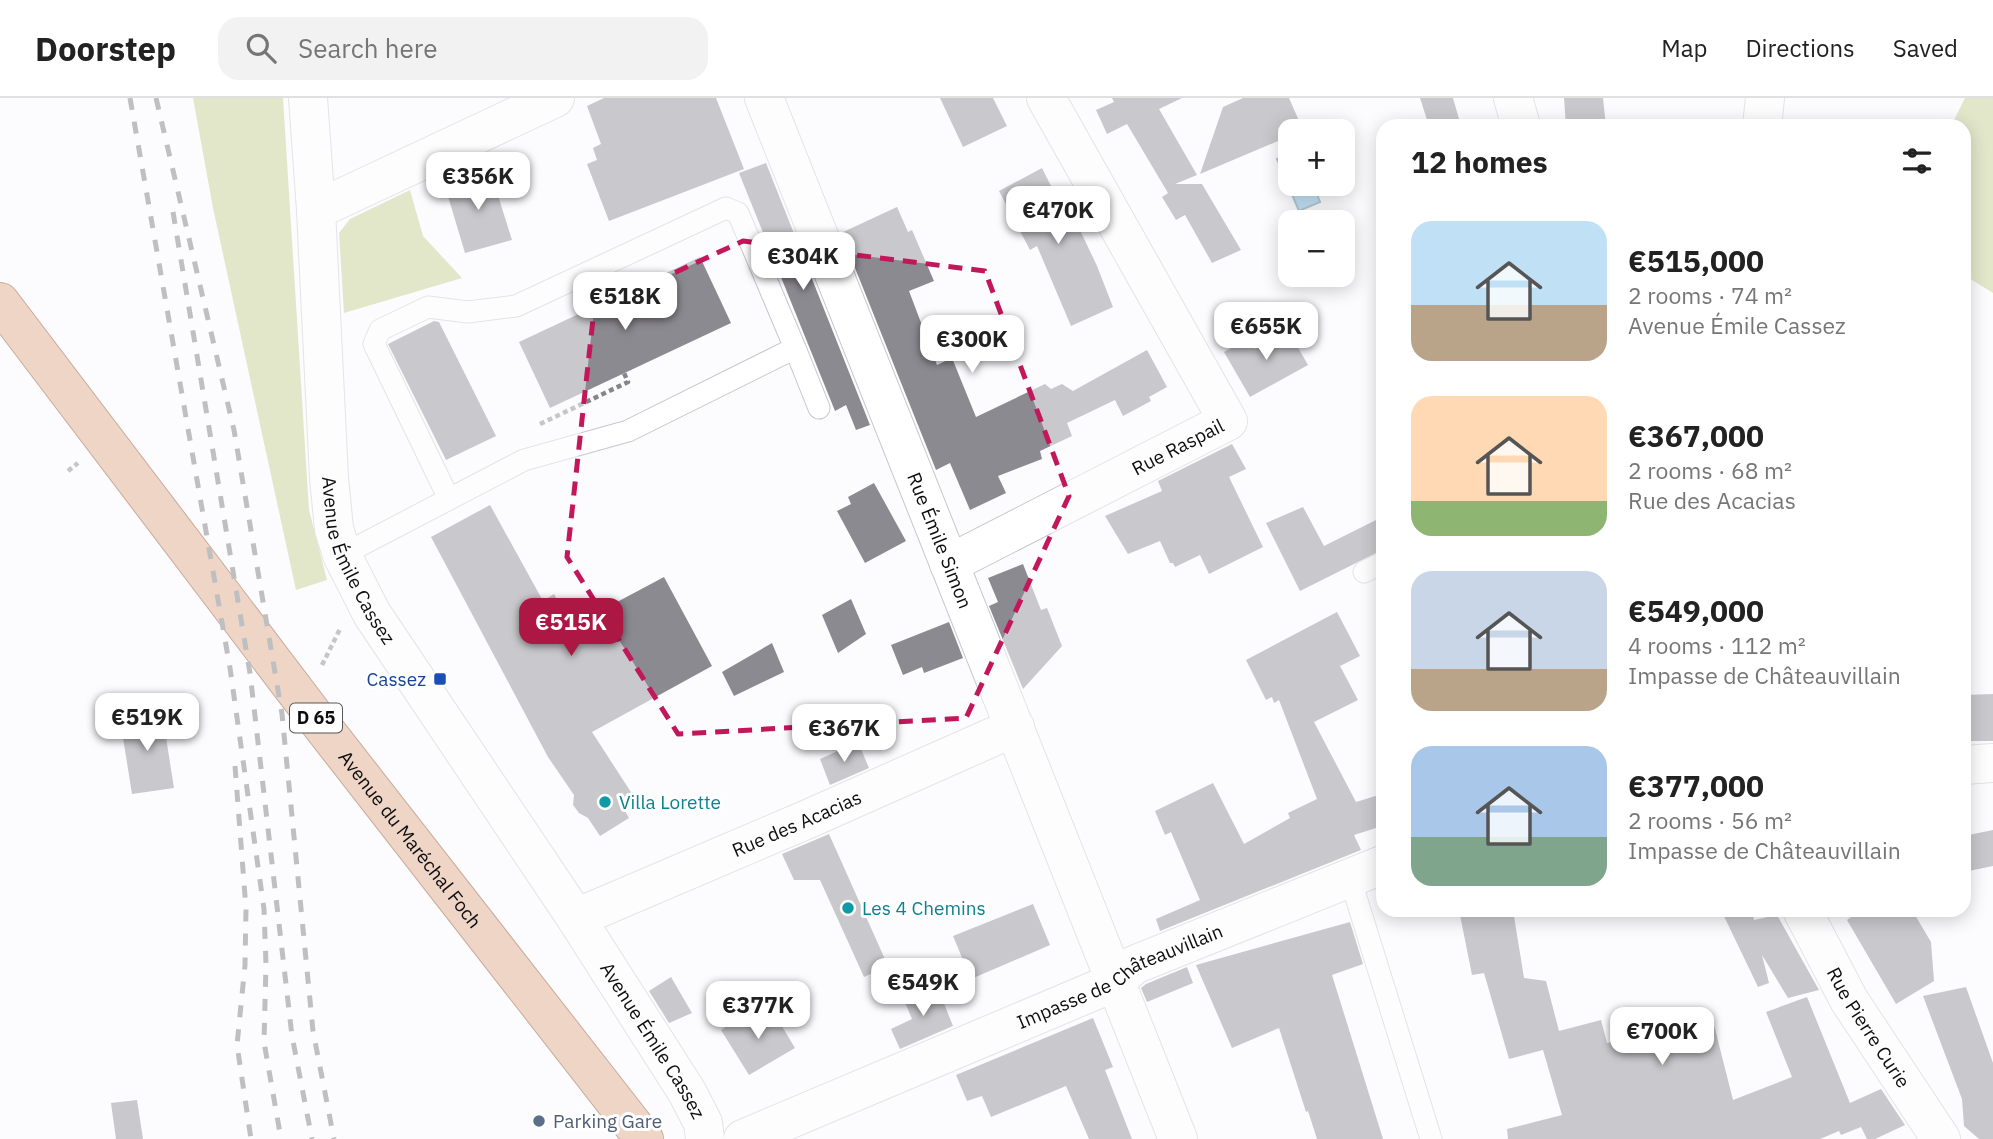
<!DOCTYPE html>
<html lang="en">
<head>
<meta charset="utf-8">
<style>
  :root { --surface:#fff; --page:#f2f2f2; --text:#222; --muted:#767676; --line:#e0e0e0; --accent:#ac1843 }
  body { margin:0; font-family:"IBM Plex Sans",sans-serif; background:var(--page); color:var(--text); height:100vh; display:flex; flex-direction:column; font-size:26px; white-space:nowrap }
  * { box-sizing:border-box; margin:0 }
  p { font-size:23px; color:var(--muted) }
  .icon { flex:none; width:38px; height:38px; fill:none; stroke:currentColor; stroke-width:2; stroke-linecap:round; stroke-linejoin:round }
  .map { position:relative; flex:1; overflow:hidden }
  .details { position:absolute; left:1376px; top:21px; width:595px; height:798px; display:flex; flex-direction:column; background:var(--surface); border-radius:21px; box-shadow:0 4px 18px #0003 }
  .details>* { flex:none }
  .fabs { position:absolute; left:1278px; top:21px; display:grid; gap:14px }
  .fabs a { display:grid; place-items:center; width:77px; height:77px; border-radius:14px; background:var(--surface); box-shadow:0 4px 18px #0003; font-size:35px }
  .price { position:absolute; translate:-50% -60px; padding:0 16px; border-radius:14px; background:#fff; color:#222; font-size:23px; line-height:46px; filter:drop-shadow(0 2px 4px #0008) }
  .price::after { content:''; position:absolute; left:50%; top:42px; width:21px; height:16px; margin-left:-10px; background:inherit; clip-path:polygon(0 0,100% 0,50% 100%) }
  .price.on { background:var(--accent); color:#fff }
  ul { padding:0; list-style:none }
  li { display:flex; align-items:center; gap:21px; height:175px; padding:0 35px }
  li span { display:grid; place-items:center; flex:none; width:196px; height:140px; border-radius:21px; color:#555 }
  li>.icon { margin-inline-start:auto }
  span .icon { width:84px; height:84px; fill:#fffc; stroke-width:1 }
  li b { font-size:30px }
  h2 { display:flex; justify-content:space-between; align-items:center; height:84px; padding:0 35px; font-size:30px }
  header { display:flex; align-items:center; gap:42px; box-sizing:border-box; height:98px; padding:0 35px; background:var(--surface); border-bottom:2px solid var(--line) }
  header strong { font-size:33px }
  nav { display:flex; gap:38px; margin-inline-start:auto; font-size:24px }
  .search { width:490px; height:63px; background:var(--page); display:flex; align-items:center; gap:18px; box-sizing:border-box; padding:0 24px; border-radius:21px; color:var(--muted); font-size:26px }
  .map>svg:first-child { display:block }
  .forest { fill:#c3ce8c }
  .water { fill:#7dc1e8; stroke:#5b8ba7; stroke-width:2 }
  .building { fill:#8c8a91 }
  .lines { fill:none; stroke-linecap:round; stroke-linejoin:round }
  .service-casing { stroke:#c8c6cd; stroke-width:23 }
  .minor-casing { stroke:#c8c6cd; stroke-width:40 }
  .primary-casing { stroke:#884a25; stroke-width:40 }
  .path { stroke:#868688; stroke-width:4.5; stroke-dasharray:5 3.5; stroke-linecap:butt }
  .service { stroke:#fff; stroke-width:21 }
  .minor { stroke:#fff; stroke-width:38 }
  .primary { stroke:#e0a683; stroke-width:38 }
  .rail { stroke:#777779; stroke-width:5; stroke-dasharray:12 12; stroke-linecap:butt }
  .marked { fill:none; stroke:#c2185b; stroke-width:5; stroke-dasharray:14 9; stroke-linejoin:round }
  .transit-dot { fill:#1a4fb4; stroke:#fff; stroke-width:2.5 }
  .culture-dot { fill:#0f9aa8; stroke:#fff; stroke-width:2.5 }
  .service-dot { fill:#5c6f8a; stroke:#fff; stroke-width:2.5 }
  .labels { text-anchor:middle; stroke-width:6; stroke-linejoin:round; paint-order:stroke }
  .shield { fill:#fff; stroke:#565657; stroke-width:2 }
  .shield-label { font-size:18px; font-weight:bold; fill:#0d0d0f }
  .street-label { font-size:19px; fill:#0d0d0f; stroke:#fff }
  .transit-label { font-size:19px; fill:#164399; stroke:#fff; text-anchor:end }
  .culture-label { font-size:19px; fill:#0d838f; stroke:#fff; text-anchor:start }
  .service-label { font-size:19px; fill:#4e5e75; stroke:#fff; text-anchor:start }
</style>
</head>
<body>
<header>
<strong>Doorstep</strong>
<div class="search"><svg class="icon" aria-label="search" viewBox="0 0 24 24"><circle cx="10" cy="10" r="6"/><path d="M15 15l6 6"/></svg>Search here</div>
<nav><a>Map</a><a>Directions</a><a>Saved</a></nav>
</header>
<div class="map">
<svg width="1993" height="1041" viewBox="0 0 1993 1041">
  <rect width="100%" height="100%" fill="#fcfbfe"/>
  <!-- forest -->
  <path class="forest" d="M193 0H283L309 412 327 482 296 492 213 110Z
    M1965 0H1993V195L1964 177V28H1951Z
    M410 92 423 138 462 180 344 215 339 135 350 121Z"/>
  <!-- water -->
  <path class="water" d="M1290 55V86H1313L1320 104 1299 113 1277 61Z"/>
  <!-- building -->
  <path class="building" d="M604 0H716L744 71 609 123 587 66 597 62 593 50 601 46 587 8Z
    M940 0H993L1007 28 963 49Z
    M1112 0H1182L1159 11 1197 77 1175 86H1202L1241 152 1212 165 1185 117 1176 122 1162 99 1168 95 1127 26 1107 36 1096 12 1114 4Z
    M1243 0H1289L1303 32 1290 33V38L1200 76 1223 9Z
    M1420 0H1453L1461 28H1429Z
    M1564 0H1603L1606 28H1566Z
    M766 65 870 327 856 332 846 307 835 313 739 75Z
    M1042 70 1063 112 1069 109 1097 168 1113 209 1071 228 1037 148 1030 152 999 93Z
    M490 72 512 142 465 155 444 85Z
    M897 109 908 134 912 132 934 183 909 193 937 267 952 260 976 319 1045 286 1051 291 1062 286 1073 293 1147 252 1167 289 1149 299 1151 303 1123 318 1115 302 1067 325 1072 338 1040 353 1042 361 998 378 1006 395 970 412 950 365 936 372 841 135Z
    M700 159 731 225 550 310 519 244Z
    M434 223 439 224 496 338 446 362 388 246Z
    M1288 232 1308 267 1250 299 1224 254 1249 240 1255 251Z
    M1232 346 1246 371 1229 379 1263 449 1209 476 1200 457 1175 469 1173 465H1170L1160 443 1128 456 1105 418 1162 393 1158 383Z
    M874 385 906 443 865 465 837 413 851 406 848 399Z
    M490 407 543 503 554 496 572 528 664 479 712 568 592 634 638 705 625 713 629 720 600 738 588 720 579 715 573 707 574 697 548 659 431 439Z
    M1303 409 1324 448 1382 419V452L1300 493 1266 425Z
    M1023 466 1041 512 1047 510 1062 548 1023 591 989 508 998 504 988 480Z
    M851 501 866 536 838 555 822 517Z
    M1337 514 1360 558 1340 568 1358 602 1314 624 1356 704 1382 696V728L1354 737 1361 752 1160 833 1156 821 1200 802 1171 734 1165 737 1155 713 1213 685 1244 746 1290 720 1288 715 1317 701 1279 602 1274 605 1272 599 1266 602 1246 562Z
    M949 524 963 560 924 575 922 569 903 577 891 547Z
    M772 545 784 574 734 598 722 574Z
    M1993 596V643H1964V597Z
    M162 614 174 690 132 696 120 621Z
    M858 644 869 670 830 687 820 661Z
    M1993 732V768L1964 774V738Z
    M829 736 888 868 864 879 820 782H794L782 756Z
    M1033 806 1050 847 971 881 953 838Z
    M1459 812H1513L1524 880 1546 883 1559 933 1601 922 1607 945 1712 919 1733 1002 1792 979 1766 914 1807 899 1850 1005 1881 991 1905 1027 1875 1041H1867L1861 1029 1841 1037 1839 1033 1820 1041H1508L1507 1031 1562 1017 1543 952 1509 961 1484 875 1472 877Z
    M1721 812H1752L1754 822 1777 817 1819 892 1788 900 1762 857 1769 885 1758 889Z
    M1861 812H1912L1931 844 1934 883 1896 906 1847 822Z
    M1350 824 1363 866 1332 877 1383 1041H1317L1308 1013 1306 1014 1279 930 1232 950 1196 867Z
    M1187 869 1193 885 1147 904 1141 890 1146 886Z
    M671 879 692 915 669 925 649 893Z
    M937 888 953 928 900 951 891 931 912 921 904 902Z
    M1966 889 1993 965V1041H1979L1964 1028 1962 1001 1923 898Z
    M771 910 795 950 749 977 721 932 743 918 747 925Z
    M1093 920 1113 969 1105 972 1132 1041H1089L1066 988 991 1019 982 998 967 1003 956 977Z
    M137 1002 143 1041H116L111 1005Z"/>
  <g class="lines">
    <defs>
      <path id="service" d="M795 250 819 310
        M342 457 524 362 628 333 795 250 738 115 726 110 516 208 468 214 428 209 380 232 374 246 449 401
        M1364 474 1382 465
        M1350 780 1431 1041"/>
      <g id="minor">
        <path id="s1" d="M308 0 316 112 329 380 334 431 342 457 372 516 576 820 687 994 703 1025 705 1041"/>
        <path id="s2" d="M764 0 1178 1041"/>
        <path d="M1513 0 1521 28"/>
        <path d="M1762 28 1765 0"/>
        <path d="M316 112 555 0"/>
        <path id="s3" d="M949 466 1228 323 1046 0"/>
        <path d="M1964 667 1993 665"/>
        <path id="s4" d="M1802 812 1849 902 1941 1041"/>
        <path id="s5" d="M576 820 808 721 1015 629"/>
        <path id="s6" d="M743 1041 1115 884 1134 867 1382 767"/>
      </g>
      <g id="primary">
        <path id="s7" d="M0 204 315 619 644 1041"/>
      </g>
    </defs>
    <!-- service casing -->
    <use href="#service" class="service-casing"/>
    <!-- minor casing -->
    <use href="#minor" class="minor-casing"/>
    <!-- primary casing -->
    <use href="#primary" class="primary-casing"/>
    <!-- path -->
    <path class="path" d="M540 326 628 284 624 275
      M68 373 78 365
      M322 567 340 531"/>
    <!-- service -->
    <use href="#service" class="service"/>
    <!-- minor -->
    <use href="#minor" class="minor"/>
    <!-- primary -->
    <use href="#primary" class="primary"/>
    <!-- rail -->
    <path class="rail" d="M130 0 230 570 264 811 266 866 264 944 281 1041
      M156 0 234 332 282 616 313 933 334 1041
      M173 114 250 575 292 938 312 1041
      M235 668 246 811 245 867 237 947 251 1041"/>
  </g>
  <!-- marked area -->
  <path d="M0 0H1993V1041H0ZM743 143 985 173 1069 398 966 620 678 636 567 459 594 212Z" fill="#fcfbfe" fill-opacity=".55" fill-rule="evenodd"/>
  <path class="marked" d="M743 143 985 173 1069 398 966 620 678 636 567 459 594 212Z"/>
  <!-- markers -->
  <rect class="transit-dot" x="433" y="574" width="14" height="14" rx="3.5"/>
  <g class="culture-dot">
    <circle cx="605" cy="704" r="7"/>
    <circle cx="848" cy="810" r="7"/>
  </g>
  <circle class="service-dot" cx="539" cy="1023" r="7"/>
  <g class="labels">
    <!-- shield labels -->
    <rect class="shield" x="290" y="605.5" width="52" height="29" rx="5"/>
    <g class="shield-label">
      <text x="316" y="626">D 65</text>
    </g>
    <!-- street labels -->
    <g class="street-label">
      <text dy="7" stroke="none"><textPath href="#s3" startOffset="257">Rue Raspail</textPath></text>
      <text dy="7" stroke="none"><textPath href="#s2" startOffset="476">Rue Émile Simon</textPath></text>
      <text dy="7" stroke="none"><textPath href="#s1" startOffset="469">Avenue Émile Cassez</textPath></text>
      <text dy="7" stroke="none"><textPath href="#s5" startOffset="240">Rue des Acacias</textPath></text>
      <text dy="7" stroke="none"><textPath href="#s7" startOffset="676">Avenue du Maréchal Foch</textPath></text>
      <text dy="7" stroke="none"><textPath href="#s6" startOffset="411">Impasse de Châteauvillain</textPath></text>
      <text dy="7" stroke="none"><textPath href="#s4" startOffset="135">Rue Pierre Curie</textPath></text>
      <text dy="7" stroke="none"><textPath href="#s1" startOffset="1036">Avenue Émile Cassez</textPath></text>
    </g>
    <!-- transit labels -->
    <g class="transit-label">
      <text x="426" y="588">Cassez</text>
    </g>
    <!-- culture labels -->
    <g class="culture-label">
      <text x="619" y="711">Villa Lorette</text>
      <text x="862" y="817">Les 4 Chemins</text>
    </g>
    <!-- service labels -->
    <g class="service-label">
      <text x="553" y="1030">Parking Gare</text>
    </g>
  </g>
</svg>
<div class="fabs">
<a>+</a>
<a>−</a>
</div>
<b class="price" style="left:478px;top:114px">€356K</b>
<b class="price" style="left:1058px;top:148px">€470K</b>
<b class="price" style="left:803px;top:194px">€304K</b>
<b class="price" style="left:625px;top:234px">€518K</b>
<b class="price" style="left:1266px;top:264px">€655K</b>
<b class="price" style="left:972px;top:277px">€300K</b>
<b class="price on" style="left:571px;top:560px">€515K</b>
<b class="price" style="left:147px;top:655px">€519K</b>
<b class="price" style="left:844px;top:666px">€367K</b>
<b class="price" style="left:923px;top:920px">€549K</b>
<b class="price" style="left:758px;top:943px">€377K</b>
<b class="price" style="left:1662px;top:969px">€700K</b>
<section class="details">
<h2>12 homes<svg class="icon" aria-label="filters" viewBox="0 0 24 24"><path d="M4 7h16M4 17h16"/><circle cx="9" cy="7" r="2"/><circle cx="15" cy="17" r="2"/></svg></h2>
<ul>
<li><span style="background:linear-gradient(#bfe0f5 60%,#b9a48a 0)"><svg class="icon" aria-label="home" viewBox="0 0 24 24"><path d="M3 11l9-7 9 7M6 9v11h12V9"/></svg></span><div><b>€515,000</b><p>2 rooms · 74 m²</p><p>Avenue Émile Cassez</p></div></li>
<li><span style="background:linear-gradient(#ffd9b3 75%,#8fb573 0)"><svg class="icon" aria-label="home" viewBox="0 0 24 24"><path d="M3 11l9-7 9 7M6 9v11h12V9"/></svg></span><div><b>€367,000</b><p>2 rooms · 68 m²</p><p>Rue des Acacias</p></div></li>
<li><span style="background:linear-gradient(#c9d6e8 70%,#b9a48a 0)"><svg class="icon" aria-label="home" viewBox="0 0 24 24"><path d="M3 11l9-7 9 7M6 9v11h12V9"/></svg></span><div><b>€549,000</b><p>4 rooms · 112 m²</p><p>Impasse de Châteauvillain</p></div></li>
<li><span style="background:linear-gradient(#a9c7e8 65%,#7fa58c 0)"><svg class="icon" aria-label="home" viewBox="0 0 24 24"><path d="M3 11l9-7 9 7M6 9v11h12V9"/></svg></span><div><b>€377,000</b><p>2 rooms · 56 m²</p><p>Impasse de Châteauvillain</p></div></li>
</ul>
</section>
</div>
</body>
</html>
